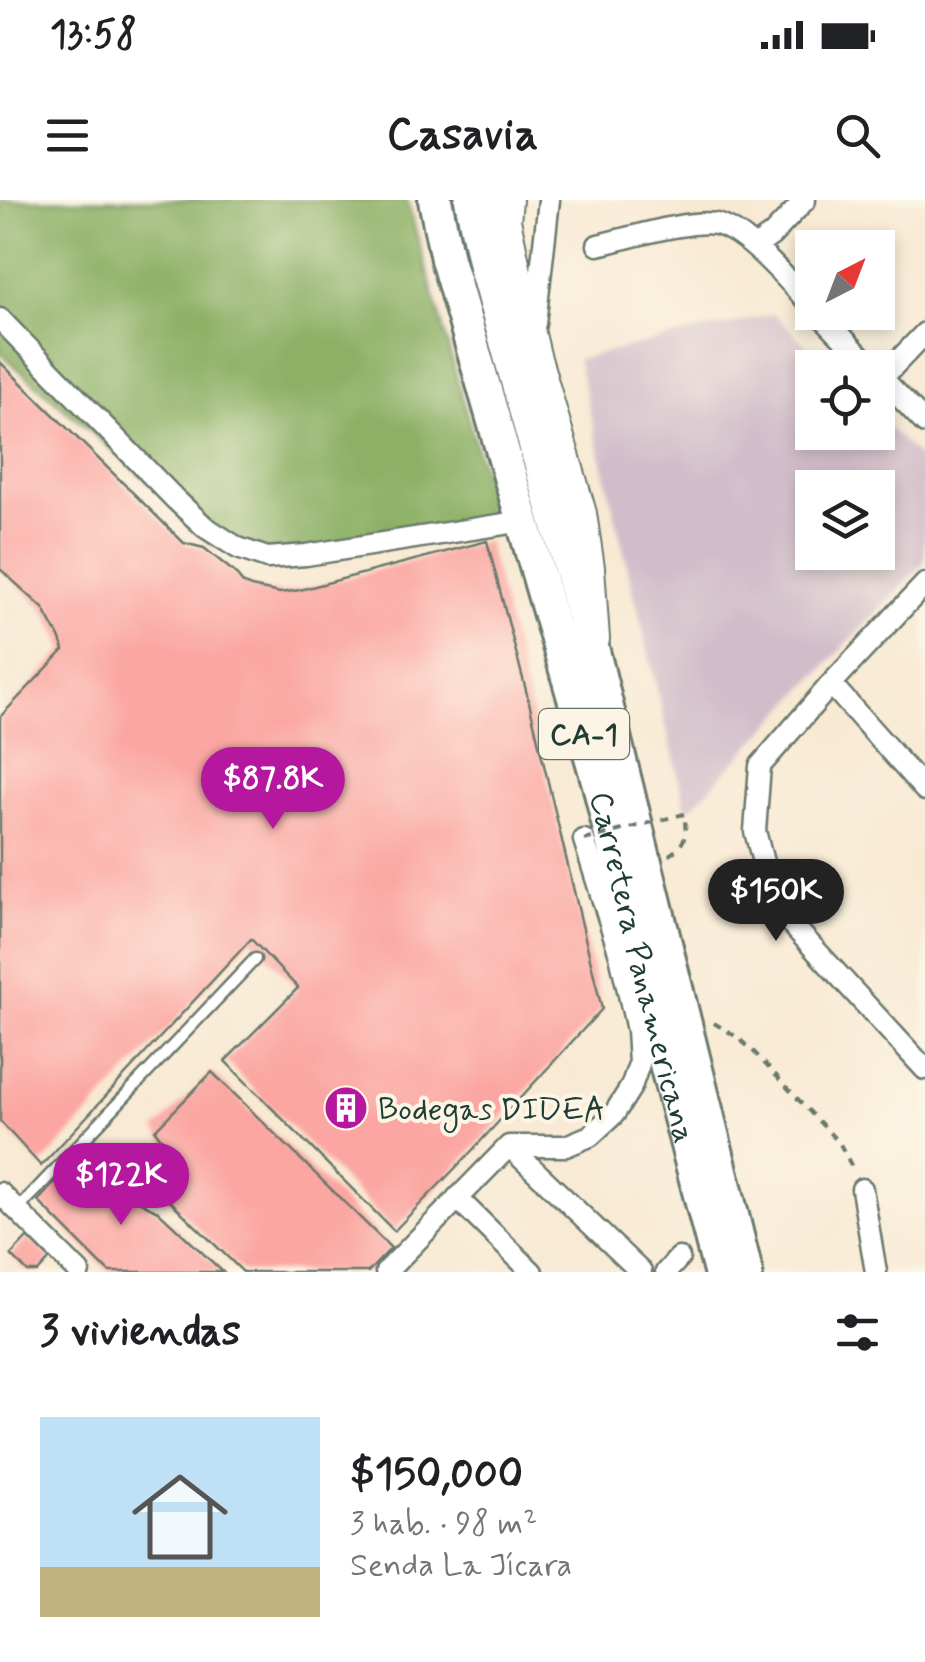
<!DOCTYPE html>
<html lang="es">
<head>
<meta charset="utf-8">
<style>
  :root { --surface:#fff; --page:#f6f6f6; --text:#202124; --muted:#757577; --line:#e0e0e0; --accent:#b5179e }
  body { margin:0; font-family:Mynerve,sans-serif; background:var(--page); color:var(--text); height:100vh; display:flex; flex-direction:column; font-size:38px; white-space:nowrap }
  * { box-sizing:border-box; margin:0 }
  p { font-size:32px; color:var(--muted) }
  .icon { flex:none; width:55px; height:55px; fill:none; stroke:currentColor; stroke-width:2; stroke-linecap:round; stroke-linejoin:round }
  .map { position:relative; height:1072px; overflow:hidden }
  .sheet { display:flex; flex-direction:column; background:var(--surface); flex:1 }
  .sheet>* { flex:none }
  .needle { width:65px; rotate:42deg }
  .tools { position:absolute; left:795px; top:30px; display:grid; gap:20px }
  .tools a { display:grid; place-items:center; width:100px; height:100px; border-radius:0px; background:var(--surface); box-shadow:0 5px 15px #0003; font-size:50px }
  .price { position:absolute; translate:-50% -85px; padding:0 22px; border-radius:35px; background:var(--accent); color:#fff; font-size:32px; line-height:65px; filter:drop-shadow(0 2px 5px #0008) }
  .price::after { content:''; position:absolute; left:50%; top:60px; width:30px; height:22px; margin-left:-15px; background:inherit; clip-path:polygon(0 0,100% 0,50% 100%) }
  .price.active { background:#222; color:#fff }
  ul { padding:0; list-style:none }
  li { display:flex; align-items:center; gap:30px; height:250px; padding:0 40px }
  li+li { border-top:2px solid var(--line) }
  li span { display:grid; place-items:center; flex:none; width:280px; height:200px; border-radius:0px; color:#555 }
  li>.icon { margin-inline-start:auto }
  span .icon { width:120px; height:120px; fill:#fffc; stroke-width:1 }
  li b { font-size:42px }
  h2 { display:flex; justify-content:space-between; align-items:center; height:120px; padding:0 40px; font-size:42px }
  .status { display:flex; justify-content:space-between; align-items:center; height:70px; padding:0 50px; background:var(--surface); direction:ltr }
  .status svg { height:28px; fill:currentColor }
  header { display:flex; justify-content:space-between; align-items:center; height:130px; padding:0 40px; background:var(--surface); font-size:45px; font-weight:700 }
  .map>svg:first-child { display:block }
  .industrial { fill:#d1bdca; fill-rule:evenodd }
  .forest { fill:#8cb166; stroke:#56774d; stroke-width:2.5 }
  .building { fill:#fba6a2 }
  .lines { fill:none; stroke-linecap:round; stroke-linejoin:round }
  .lane-casing { stroke:#6b796c; stroke-width:15 }
  .street-casing { stroke:#6b796c; stroke-width:25 }
  .primary-casing { stroke:#6b796c; stroke-width:38 }
  .highway-casing { stroke:#6b796c; stroke-width:42 }
  .path { stroke:#6b796c; stroke-width:4; stroke-dasharray:8 8; stroke-linecap:butt }
  .lane { stroke:#fff; stroke-width:10 }
  .street { stroke:#fff; stroke-width:20 }
  .primary { stroke:#fff; stroke-width:32 }
  .highway { stroke:#fff; stroke-width:38 }
  .path-bridge { stroke:#6b796c; stroke-width:4; stroke-dasharray:8 8; stroke-linecap:butt }
  .labels { text-anchor:middle; stroke-width:8; stroke-linejoin:round; paint-order:stroke }
  .shield { fill:#fcf5e5; stroke:#617469; stroke-width:2.5 }
  .shield-label { font-size:30px; font-weight:bold; fill:#1f3d34 }
  .street-label { font-size:32px; fill:#1f3d34; stroke:#fcf5e5 }
  .poi-label { font-size:32px; fill:#1f3d34; stroke:#fcf5e5; text-anchor:start }
</style>
</head>
<body>
<div class="status"><b>13:58</b><svg viewBox="0 0 49 12"><path d="M0 12V9h3v3zM5 12V6h3v6zM10 12V3h3v9zM15 12V0h3v12zM26 1h20v11H26zM47 4h2v5h-2z"/></svg></div>
<header><svg class="icon" aria-label="menu" viewBox="0 0 24 24"><path d="M4 6h16M4 12h16M4 18h16"/></svg>Casavia<svg class="icon" aria-label="search" viewBox="0 0 24 24"><circle cx="10" cy="10" r="6"/><path d="M15 15l6 6"/></svg></header>
<div class="map">
<svg width="925" height="1072" viewBox="0 0 925 1072">
  <rect width="100%" height="100%" fill="#fcf5e5"/>
  <filter id="ink" filterUnits="userSpaceOnUse"><feTurbulence type="fractalNoise" baseFrequency=".01" numOctaves="2"/><feDisplacementMap in="SourceGraphic" scale="20" xChannelSelector="R" yChannelSelector="G"/><feConvolveMatrix kernelMatrix="1 2 1 2 8 2 1 2 1" color-interpolation-filters="sRGB"/></filter>
  <filter id="wash" filterUnits="userSpaceOnUse"><feTurbulence type="fractalNoise" baseFrequency=".0048" numOctaves="4" result="noise"/><feDisplacementMap in="SourceGraphic" scale="40" xChannelSelector="R" yChannelSelector="G"/><feGaussianBlur stdDeviation="2.25" result="paint"/><feColorMatrix in="noise" values="0 0 0 0 0 0 0 0 0 0 0 0 0 0 0 0 0 1.4 0 .05"/><feComposite in="paint" operator="in"/></filter>
  <g filter="url(#wash)">
    <rect width="100%" height="100%" fill="#f8e9d3"/>
    <!-- industrial -->
    <path class="industrial" d="M774 114 828 167 812 168V232H878V217L925 264V361L693 606 686 608 577 159ZM812 288H878V352H812Z"/>
    <!-- forest -->
    <path class="forest" d="M0 0H407L484 275 502 315 287 369 210 344 146 279 0 153Z"/>
    <g id="blocks">
      <!-- building -->
      <path class="building" d="M0 162 184 343 204 348 234 372 243 383 251 387 280 393 300 390 487 341 529 502 602 809 468 955 394 1031 225 861 298 788 251 739 41 966 0 921V517L64 450 59 437 43 408 0 369Z
        M212 872 391 1048 368 1072H243L142 974 166 945 155 930Z
        M71 965 159 1012 223 1072H109L38 1001Z
        M28 1037 50 1059 38 1072H28L11 1055Z"/>
    </g>
  </g>
  <g filter="url(#ink)">
    <use href="#blocks" fill-opacity="0" stroke="#6b796c" stroke-width="2.5"/>
    <g class="lines">
      <defs>
        <path id="lane" d="M17 1010 255 759"/>
        <path id="street" d="M598 45C625 39 696 17 720 25 751 36 789 82 812 106
          M755 47 772 35 805 0
          M818 112 872 168
          M0 119 175 299 205 327 238 348 267 358 306 355 523 321
          M535 124 549 0
          M878 174 925 223
          M882 178 925 133
          M925 384 831 484 760 566 755 631 774 705 925 869
          M831 484 925 590
          M509 946 641 1072
          M862 989 876 1072
          M0 993 79 1072
          M457 998 532 1072
          M386 1072 509 946H566L590 936 614 914 631 887 639 864 637 830 620 755 584 640
          M666 1072 679 1058"/>
        <g id="primary">
          <path id="s1" d="M435 0 447 59 599 584 651 806 720 1072"/>
          <path d="M471 0 486 71 590 439 746 1072"/>
        </g>
        <path id="highway" d="M503 0 501 21 517 96 531 156 577 314 585 368 590 439"/>
      </defs>
      <!-- lane casing -->
      <use href="#lane" class="lane-casing"/>
      <!-- street casing -->
      <use href="#street" class="street-casing"/>
      <!-- primary casing -->
      <use href="#primary" class="primary-casing"/>
      <!-- highway casing -->
      <use href="#highway" class="highway-casing"/>
      <!-- path -->
      <path class="path" d="M669 655C687 643 687 634 684 614
        M714 823 737 837 754 852 840 944 854 971"/>
      <!-- lane -->
      <use href="#lane" class="lane"/>
      <!-- street -->
      <use href="#street" class="street"/>
      <!-- primary -->
      <use href="#primary" class="primary"/>
      <!-- highway -->
      <use href="#highway" class="highway"/>
      <!-- path-bridge -->
      <path class="path-bridge" d="M584 640 684 614"/>
    </g>
  </g>
  <!-- icons -->
  <defs>
    <symbol id="building-disc" viewBox="-11 -11 22 22"><circle r="9.5" fill="#b5179e" stroke="#fcf5e5"/><path d="M-4-6H4V6H1V3H-1V6H-4ZM-2.5-4.3h1.7v1.8h-1.7ZM.8-4.3h1.7v1.8H.8ZM-2.5-1h1.7V.8h-1.7ZM.8-1h1.7V.8H.8Z" fill="#fff"/></symbol>
  </defs>
  <g fill-rule="evenodd">
    <use href="#building-disc" x="321" y="883" width="50" height="50"/>
  </g>
  <g class="labels">
    <!-- shield labels -->
    <rect class="shield" x="539" y="509" width="90" height="50" rx="8"/>
    <g class="shield-label">
      <text x="584" y="544">CA-1</text>
    </g>
    <!-- street labels -->
    <g class="street-label">
      <text dy="11" stroke="none"><textPath href="#s1" startOffset="795">Carretera Panamericana</textPath></text>
    </g>
    <!-- poi labels -->
    <g class="poi-label">
      <text x="378" y="919">Bodegas DIDEA</text>
    </g>
  </g>
</svg>
<div class="tools">
<a><svg class="needle" viewBox="-14 -14 28 28"><path d="M0-13l5 13h-10z" fill="#e53935"/><path d="M0 13l5-13h-10z" fill="#757577"/></svg></a>
<a><svg class="icon" aria-label="locate" viewBox="0 0 24 24"><circle cx="12" cy="12" r="6"/><path d="M12 2v4M12 18v4M2 12h4M18 12h4"/></svg></a>
<a><svg class="icon" aria-label="layers" viewBox="0 0 24 24"><path d="M12 4l9 5-9 5-9-5zM3 14l9 5 9-5"/></svg></a>
</div>
<b class="price" style="left:273px;top:632px">$87.8K</b>
<b class="price active" style="left:776px;top:744px">$150K</b>
<b class="price" style="left:121px;top:1028px">$122K</b>
</div>
<section class="sheet">
<h2>3 viviendas<svg class="icon" aria-label="filters" viewBox="0 0 24 24"><path d="M4 7h16M4 17h16"/><circle cx="9" cy="7" r="2"/><circle cx="15" cy="17" r="2"/></svg></h2>
<ul>
<li><span style="background:linear-gradient(#bfe0f5 75%,#c2b280 0)"><svg class="icon" aria-label="home" viewBox="0 0 24 24"><path d="M3 11l9-7 9 7M6 9v11h12V9"/></svg></span><div><b>$150,000</b><p>3 hab. · 98 m²</p><p>Senda La Jícara</p></div></li>
</ul>
</section>
</body>
</html>
